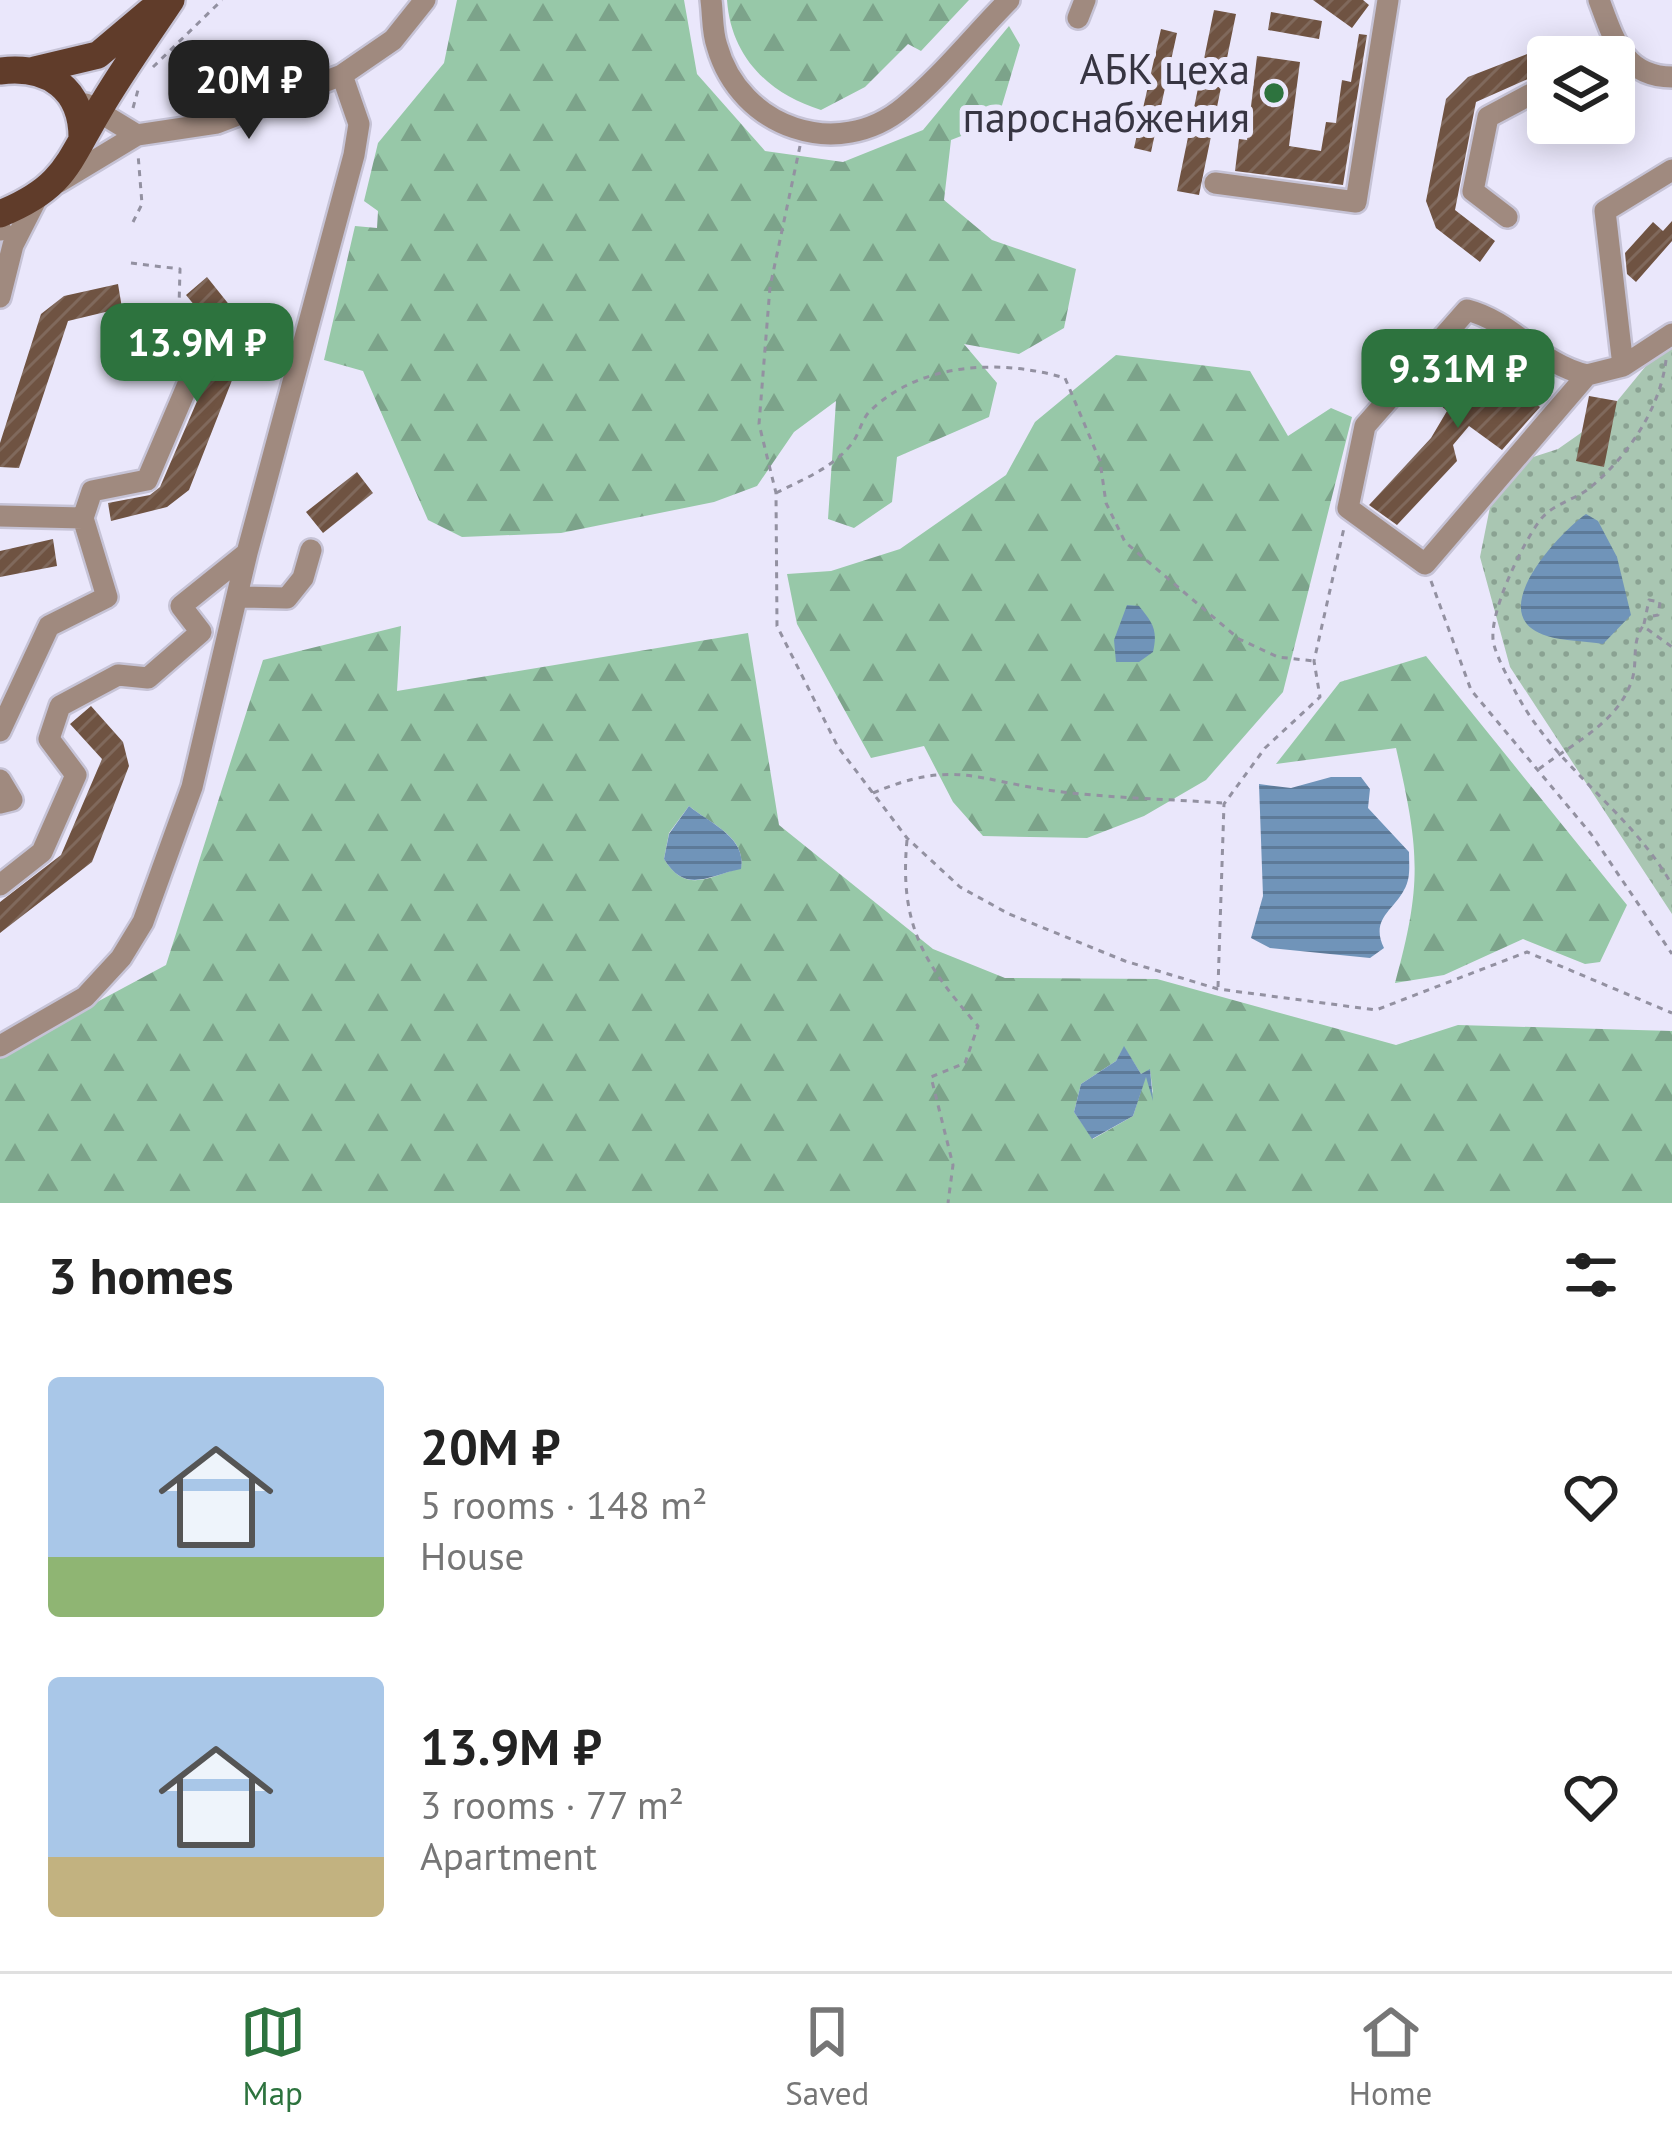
<!DOCTYPE html>
<html lang="en">
<head>
<meta charset="utf-8">
<style>
  :root { --surface:#fff; --page:#f6f6f6; --text:#222; --muted:#767676; --line:#e0e0e0; --accent:#2d733e }
  body { margin:0; font-family:"PT Sans",sans-serif; background:var(--page); color:var(--text); height:100vh; display:flex; flex-direction:column; font-size:45px; white-space:nowrap }
  * { box-sizing:border-box; margin:0 }
  p { font-size:39px; color:var(--muted) }
  .icon { flex:none; width:66px; height:66px; fill:none; stroke:currentColor; stroke-width:2; stroke-linecap:round; stroke-linejoin:round }
  .map { position:relative; height:1203px; overflow:hidden }
  .side { display:flex; flex-direction:column; background:var(--surface); flex:1 }
  .side>* { flex:none }
  .controls { position:absolute; left:1527px; top:36px; display:grid; gap:24px }
  .controls a { display:grid; place-items:center; width:108px; height:108px; border-radius:12px; background:var(--surface); box-shadow:0 6px 30px #0003; font-size:60px }
  .price { position:absolute; translate:-50% -102px; padding:0 27px; border-radius:24px; background:var(--accent); color:#fff; font-size:39px; line-height:78px; filter:drop-shadow(0 3px 6px #0008) }
  .price::after { content:''; position:absolute; left:50%; top:72px; width:36px; height:27px; margin-left:-18px; background:inherit; clip-path:polygon(0 0,100% 0,50% 100%) }
  .price.selected { background:#222; color:#fff }
  ul { padding:0; list-style:none }
  li { display:flex; align-items:center; gap:36px; height:300px; padding:0 48px }
  li span { display:grid; place-items:center; flex:none; width:336px; height:240px; border-radius:12px; color:#555 }
  li>.icon { margin-inline-start:auto }
  span .icon { width:144px; height:144px; fill:#fffc; stroke-width:1 }
  li b { font-size:51px }
  h2 { display:flex; justify-content:space-between; align-items:center; height:144px; padding:0 48px; font-size:51px }
  .dock { display:flex; justify-content:space-around; align-items:center; height:168px; border-top:3px solid var(--line); background:var(--surface); font-size:33px; color:var(--muted) }
  .dock a { display:grid; justify-items:center; gap:6px }
  .dock .selected { color:var(--accent) }
  .map>svg:first-child { display:block }
  .forest { fill:url(#forest-firs); fill-rule:evenodd }
  .park { fill:url(#park-dots) }
  .water { fill:url(#water-rules) }
  .building { fill:url(#building-hatch) }
  .lines { fill:none; stroke-linecap:round; stroke-linejoin:round }
  .minor-casing { stroke:#c6c3d6; stroke-width:26 }
  .major-casing { stroke:#c6c3d6; stroke-width:32 }
  .path { stroke:#9391a1; stroke-width:3; stroke-dasharray:6 6; stroke-linecap:butt }
  .minor { stroke:#a08a7f; stroke-width:21 }
  .major { stroke:#603c2a; stroke-width:27 }
  .poi-dot { fill:#2d733e; stroke:#eae7fb; stroke-width:4.5 }
  .labels { text-anchor:middle; stroke-width:12; stroke-linejoin:round; paint-order:stroke }
  .poi-label { font-size:42px; fill:#373542; stroke:#eae7fb; text-anchor:end }
</style>
</head>
<body>
<div class="map">
<svg width="1672" height="1203" viewBox="0 0 1672 1203">
  <defs>
    <pattern id="forest-firs" width="22" height="20" patternUnits="userSpaceOnUse" patternTransform="scale(3)"><rect width="22" height="20" fill="#97c8a8"/><path d="M5 1l3.5 6h-7zM16 11l3.5 6h-7z" fill="#7ca38a"/></pattern>
    <pattern id="park-dots" width="8" height="8" patternUnits="userSpaceOnUse" patternTransform="scale(3)"><rect width="8" height="8" fill="#a9c6b2"/><path d="M2 2h.1M6 6h.1" fill="none" stroke="#8aa292" stroke-width="1.8" stroke-linecap="round"/></pattern>
    <pattern id="water-rules" width="6" height="5" patternUnits="userSpaceOnUse" patternTransform="scale(3)"><rect width="6" height="5" fill="#7094b9"/><path d="M0 2.5h6" fill="none" stroke="#5d7a98"/></pattern>
    <pattern id="building-hatch" width="6" height="6" patternUnits="userSpaceOnUse" patternTransform="scale(3)"><rect width="6" height="6" fill="#6f5342"/><path d="M-1 1l2-2M0 6l6-6M5 7l2-2" fill="none" stroke="#80695c"/></pattern>
  </defs>
  <rect width="100%" height="100%" fill="#eae7fb"/>
  <!-- forest -->
  <path class="forest" d="M457 0H684L697 74 765 151 843 162 923 130 1009 26 1020 45 997 122 951 140 944 200 992 240 1076 269 1064 328 1019 354 964 344 997 383 989 417 897 457 892 502 854 528 828 519 836 401 794 432 757 486 714 502 561 533 462 537 428 520 363 371 324 360 355 226 377 228 378 211 364 201 378 143 444 63Z
    M727 0H969L921 51 908 44 865 87 821 110C769 94 731 57 727 0Z
    M1116 355 1250 371 1288 436 1331 408 1352 417 1283 692 1206 780 1144 816 1087 838 983 836 953 802 924 746 871 758 797 624 787 574 831 571 900 549 1006 475 1035 422Z
    M401 626 397 691 748 633 779 825 933 949 1005 978 1157 979 1396 1045 1458 1025 1672 1031V1203H0V1054L166 965 263 660ZM689 806C710 824 746 836 741 868 710 876 686 895 664 859L669 833ZM1124 1047 1141 1074 1150 1070 1153 1094 1146 1075 1133 1116 1093 1139 1074 1112 1081 1084 1116 1061Z
    M1426 656 1627 905 1600 962 1585 964 1523 939 1444 975 1395 983C1423 882 1419 849 1396 748L1276 764 1340 682Z"/>
  <!-- park -->
  <path class="park" d="M1672 334V914L1510 667 1480 557 1491 502 1524 460 1558 449 1605 416Z"/>
  <!-- water -->
  <path class="water" d="M1586 514 1598 521 1617 557 1631 615 1603 644C1586 641 1563 641 1547 636 1480 616 1560 532 1586 514Z
    M1127 605 1139 606C1153 623 1158 630 1153 652L1139 662H1116L1114 640Z
    M1331 777H1361L1370 789 1368 808 1409 852C1409 865 1411 878 1404 890 1393 911 1370 919 1384 948L1370 958 1270 948 1251 938 1263 896 1259 784 1291 788Z
    M689 806C709 823 747 837 741 869 709 875 686 895 664 859L669 834Z
    M1124 1046 1141 1074 1150 1069 1153 1101 1146 1077 1133 1116 1092 1139 1074 1112 1081 1084 1116 1061Z"/>
  <!-- building -->
  <path class="building" d="M1313 0H1363L1369 5 1352 28Z
    M1214 10 1236 14 1199 195 1177 191Z
    M1271 12 1322 21 1319 39 1268 30Z
    M1161 29 1177 33 1151 152 1134 148Z
    M1359 34 1367 35 1343 185 1235 171 1239 139 1247 140 1257 56 1300 62 1289 146 1321 151 1326 122 1336 123 1342 80 1351 82Z
    M1571 37 1579 57H1548V70L1476 102 1455 210 1495 241 1480 262 1436 228 1426 201 1446 99 1468 77Z
    M1672 221V241L1636 282 1627 274 1625 253 1653 222 1663 231Z
    M207 277 239 317 247 342 189 490 167 507 111 521 108 503 150 495 160 487 217 355 219 335 186 295Z
    M118 284 122 308 68 321 19 468 0 467V443L41 314 64 296Z
    M1468 350 1540 407 1502 450 1469 426 1453 445 1457 461 1397 525 1369 505 1431 438 1447 411 1430 396Z
    M1589 396 1617 401 1604 467 1576 461Z
    M357 472 373 493 323 533 306 512Z
    M53 539 57 566 0 577V551Z
    M91 706 123 742 129 766 92 862 0 933V902L61 855 102 759 70 724Z"/>
  <g class="lines">
    <defs>
      <path id="minor" d="M711 0C713 15 712 32 717 46 740 128 838 162 904 107 942 76 974 35 1009 0
        M1599 0C1614 40 1624 77 1672 77
        M1078 18 1085 0
        M86 104 137 135
        M59 182 137 135 217 123 342 75 393 40 425 0
        M1215 183 1356 202 1388 0
        M1507 217 1473 191 1488 117 1548 85
        M0 230H1
        M0 297 13 245 38 196
        M1623 366 1605 211 1672 170
        M1587 375C1537 363 1514 322 1467 310L1365 426 1348 508 1425 564 1587 375 1623 366 1672 334
        M0 516 83 518 92 491 147 480 203 349 179 324
        M238 597 287 598 303 578 311 550
        M0 731 49 626 107 597 83 518
        M0 780 12 800 0 803
        M0 885 42 852 76 775 49 739 60 706 118 675 148 678 201 632 181 606 247 553
        M0 1046 85 997 121 958 143 922 192 787 247 553 354 155 359 124 342 75"/>
      <path id="major" d="M35 70 98 55 149 12
        M0 71C49 65 83 89 82 140
        M0 214C64 188 67 164 99 110 121 72 147 36 171 0"/>
    </defs>
    <!-- minor casing -->
    <use href="#minor" class="minor-casing"/>
    <!-- major casing -->
    <use href="#major" class="major-casing"/>
    <!-- path -->
    <path class="path" d="M153 67 222 0
      M133 108 138 90
      M800 146 770 287 759 424 776 493 777 626 838 747 907 838 960 887 1009 914 1125 961 1218 989 1376 1010 1527 952 1672 1013
      M133 222 142 204 138 154
      M131 263 180 269 179 307
      M1666 360C1660 410 1626 459 1587 490 1573 500 1552 505 1541 519 1523 542 1486 617 1494 645 1498 659 1506 674 1513 687 1552 766 1630 810 1672 885
      M776 493C803 479 834 468 853 442 860 432 862 418 871 410 922 362 1001 359 1065 378L1100 461 1106 503 1125 542 1239 639 1278 657 1314 661
      M1431 581 1471 690 1591 834 1672 954
      M1644 624 1649 600 1660 602 1658 615 1647 617
      M1539 769C1573 743 1618 723 1632 680 1638 661 1631 643 1643 626L1672 647
      M873 793C953 759 975 780 1054 791 1109 798 1167 799 1222 803
      M907 840C899 925 924 964 978 1026L965 1063 931 1077 953 1165 948 1203
      M1218 987 1224 804 1265 748 1320 697 1314 661 1344 528"/>
    <!-- minor -->
    <use href="#minor" class="minor"/>
    <!-- major -->
    <use href="#major" class="major"/>
  </g>
  <!-- markers -->
  <circle class="poi-dot" cx="1274" cy="93" r="12"/>
  <g class="labels">
    <!-- poi labels -->
    <g class="poi-label">
      <text x="1250" y="84">АБК цеха<tspan x="1250" dy="48">пароснабжения</tspan></text>
    </g>
  </g>
</svg>
<div class="controls">
<a><svg class="icon" aria-label="layers" viewBox="0 0 24 24"><path d="M12 4l9 5-9 5-9-5zM3 14l9 5 9-5"/></svg></a>
</div>
<b class="price selected" style="left:249px;top:142px">20M ₽</b>
<b class="price" style="left:197px;top:405px">13.9M ₽</b>
<b class="price" style="left:1458px;top:431px">9.31M ₽</b>
</div>
<section class="side">
<h2>3 homes<svg class="icon" aria-label="filters" viewBox="0 0 24 24"><path d="M4 7h16M4 17h16"/><circle cx="9" cy="7" r="2"/><circle cx="15" cy="17" r="2"/></svg></h2>
<ul>
<li><span style="background:linear-gradient(#a9c7e8 75%,#8fb573 0)"><svg class="icon" aria-label="home" viewBox="0 0 24 24"><path d="M3 11l9-7 9 7M6 9v11h12V9"/></svg></span><div><b>20M ₽</b><p>5 rooms · 148 m²</p><p>House</p></div><svg class="icon" aria-label="heart" viewBox="0 0 24 24"><path d="M12 20l-8-8c-3-5 5-10 8-4 3-6 11-1 8 4z"/></svg></li>
<li><span style="background:linear-gradient(#a9c7e8 75%,#c2b280 0)"><svg class="icon" aria-label="home" viewBox="0 0 24 24"><path d="M3 11l9-7 9 7M6 9v11h12V9"/></svg></span><div><b>13.9M ₽</b><p>3 rooms · 77 m²</p><p>Apartment</p></div><svg class="icon" aria-label="heart" viewBox="0 0 24 24"><path d="M12 20l-8-8c-3-5 5-10 8-4 3-6 11-1 8 4z"/></svg></li>
</ul>
</section>
<nav class="dock">
<a class="selected"><svg class="icon" aria-label="map" viewBox="0 0 24 24"><path d="M3 6l6-2 6 2 6-2v14l-6 2-6-2-6 2zM9 4v14M15 6v14"/></svg>Map</a>
<a><svg class="icon" aria-label="saved" viewBox="0 0 24 24"><path d="M7 4h10v16l-5-4-5 4z"/></svg>Saved</a>
<a><svg class="icon" aria-label="home" viewBox="0 0 24 24"><path d="M3 11l9-7 9 7M6 9v11h12V9"/></svg>Home</a>
</nav>
</body>
</html>
